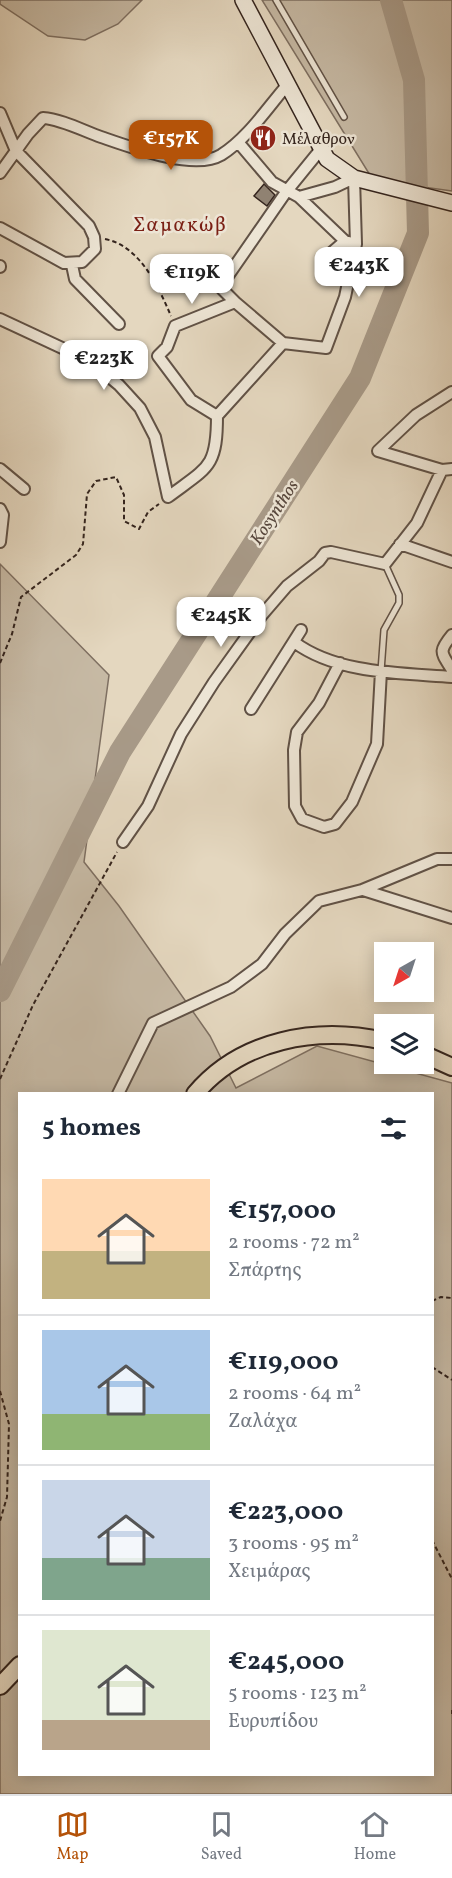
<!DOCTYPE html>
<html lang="en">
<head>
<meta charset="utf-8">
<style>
  :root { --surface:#fff; --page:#f6f6f7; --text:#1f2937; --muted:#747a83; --line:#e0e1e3; --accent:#b45309 }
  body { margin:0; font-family:Vollkorn,serif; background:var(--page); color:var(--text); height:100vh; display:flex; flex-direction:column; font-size:22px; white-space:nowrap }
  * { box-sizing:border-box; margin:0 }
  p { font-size:20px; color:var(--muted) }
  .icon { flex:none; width:33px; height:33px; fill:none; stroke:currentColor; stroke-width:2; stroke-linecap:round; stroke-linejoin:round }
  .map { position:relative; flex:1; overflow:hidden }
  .sheet { position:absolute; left:18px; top:1092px; width:416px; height:684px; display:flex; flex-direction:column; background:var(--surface); border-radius:0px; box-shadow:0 3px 15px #0003 }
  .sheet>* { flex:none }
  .needle { width:39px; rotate:219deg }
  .controls { position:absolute; left:374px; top:942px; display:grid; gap:12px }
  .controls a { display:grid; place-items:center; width:60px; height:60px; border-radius:0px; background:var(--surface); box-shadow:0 3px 15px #0003; font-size:30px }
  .price { position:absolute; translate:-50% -51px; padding:0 14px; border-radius:12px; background:#fff; color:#222; font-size:20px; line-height:39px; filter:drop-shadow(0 2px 3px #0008) }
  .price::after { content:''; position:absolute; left:50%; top:36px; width:18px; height:14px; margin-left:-9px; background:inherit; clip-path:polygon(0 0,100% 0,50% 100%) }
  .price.selected { background:var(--accent); color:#fff }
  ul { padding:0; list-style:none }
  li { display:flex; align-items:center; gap:18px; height:150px; padding:0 24px }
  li+li { border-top:2px solid var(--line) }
  li span { display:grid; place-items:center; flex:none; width:168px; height:120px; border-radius:0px; color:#555 }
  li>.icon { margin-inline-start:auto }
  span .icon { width:72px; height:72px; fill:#fffc; stroke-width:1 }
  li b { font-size:26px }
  h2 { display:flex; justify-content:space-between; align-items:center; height:72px; padding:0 24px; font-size:26px }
  .dock { display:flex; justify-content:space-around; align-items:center; height:84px; border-top:2px solid var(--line); background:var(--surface); font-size:16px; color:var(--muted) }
  .dock a { display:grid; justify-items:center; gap:3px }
  .dock .selected { color:var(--accent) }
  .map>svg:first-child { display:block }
  .green { fill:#c6b9a4; stroke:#7e6f61; stroke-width:1.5; fill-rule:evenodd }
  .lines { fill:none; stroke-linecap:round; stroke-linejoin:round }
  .river { stroke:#a89a88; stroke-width:22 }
  .building { fill:#908272; stroke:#35251e; stroke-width:1.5 }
  .service-casing { stroke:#615246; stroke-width:8 }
  .minor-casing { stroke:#615246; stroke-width:14 }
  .secondary-casing { stroke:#35251e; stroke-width:18 }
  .primary-casing { stroke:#35251e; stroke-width:20 }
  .path { stroke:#35251e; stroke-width:2; stroke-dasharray:4.5 3; stroke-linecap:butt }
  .service { stroke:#ede5d5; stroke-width:5 }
  .minor { stroke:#ede5d5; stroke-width:10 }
  .secondary { stroke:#ede5d5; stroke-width:15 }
  .primary { stroke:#e4d7bf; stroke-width:16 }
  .labels { text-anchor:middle; stroke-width:5; stroke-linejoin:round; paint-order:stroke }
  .poi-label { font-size:16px; fill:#35251e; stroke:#ede5d5; text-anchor:start }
  .water-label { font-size:18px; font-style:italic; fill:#58483e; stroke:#ede5d5 }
  .quarter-label { font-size:20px; letter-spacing:1.5px; fill:#7a1f14; stroke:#ede5d5 }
</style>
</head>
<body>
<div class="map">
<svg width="452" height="1794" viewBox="0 0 452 1794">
  <rect width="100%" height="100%" fill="#e4d7bf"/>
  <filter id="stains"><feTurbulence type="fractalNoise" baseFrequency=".00333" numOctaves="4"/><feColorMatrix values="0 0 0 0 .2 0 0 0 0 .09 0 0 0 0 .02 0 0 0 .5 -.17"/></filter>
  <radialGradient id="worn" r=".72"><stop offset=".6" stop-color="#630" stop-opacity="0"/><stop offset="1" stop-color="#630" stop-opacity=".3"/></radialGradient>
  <!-- green -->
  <path class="green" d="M0 0H142L118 24 85 40 48 36 0 4Z
    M262 0H452V191L373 180Z
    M0 564 109 675 84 862 119 906 210 1036 236 1088 317 1046 452 1083V1794H0ZM20 1094H432V1774H20Z"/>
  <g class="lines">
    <!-- river -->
    <path class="river" d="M0 991 120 752 360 378 418 233 414 80 391 0"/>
  </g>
  <!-- building -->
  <path class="building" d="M264 184 275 195 267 206 254 196Z"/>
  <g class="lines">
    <defs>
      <path id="service" d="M276 0 344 117
        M381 671 384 630 399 603V595L385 564"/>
      <path id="minor" d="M0 113 16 151 89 226 94 237 95 249 82 262 64 263 0 228
        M0 173 28 134 43 118C61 119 84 131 101 137 130 147 194 171 221 155 248 138 268 107 288 84
        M299 197 345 241 356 244
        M345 241 331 253 328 261 335 272 348 283
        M72 265 75 279 119 324
        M0 266V267
        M235 302 283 343 326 348 345 297 356 244 354 178 335 187 299 197 272 182 238 142
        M0 319 90 361 119 385 140 408 155 437 168 497C208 467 217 468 217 416L191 400 158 356 167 347 175 326 235 302 222 289 223 283 286 192 321 149
        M452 392 416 415 378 451 442 470 452 469
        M217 416 283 343
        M0 469 24 489
        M0 509 3 515 0 542
        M400 544 452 562
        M452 635C438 652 441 652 452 670
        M294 642C337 674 400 673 452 677
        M340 663 319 703 297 732 294 750 295 806 302 819 324 827 335 824 352 802 377 744 381 671
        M251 709 301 630
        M123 842 148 806 181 734 214 682 262 615 287 586 319 561 325 553 331 552 385 564 417 523 442 470
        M363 890 452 918
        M118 1094 153 1023 231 987 262 964 285 934 319 901 362 890 437 859H452"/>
      <path id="secondary" d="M243 0 327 159 354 178 452 203"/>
      <path id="primary" d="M423 1054 452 1067
        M195 1094C241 1039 317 1026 384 1041
        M0 1686 20 1665"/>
    </defs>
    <!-- service casing -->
    <use href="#service" class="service-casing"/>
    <!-- minor casing -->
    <use href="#minor" class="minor-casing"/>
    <!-- secondary casing -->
    <use href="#secondary" class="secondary-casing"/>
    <!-- primary casing -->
    <use href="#primary" class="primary-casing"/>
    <!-- path -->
    <path class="path" d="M105 239C140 246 158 286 171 316
      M0 663 12 634 21 597 76 555 83 544 87 494 96 481 116 477 124 495V521L139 529 148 512 159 504
      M0 1079 33 1005 117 852
      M432 1301 441 1297 452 1298
      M432 1367 452 1380
      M0 1391 9 1424 7 1497 0 1521
      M432 1540 452 1579
      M452 1710V1714"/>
    <!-- service -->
    <use href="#service" class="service"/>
    <!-- minor -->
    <use href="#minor" class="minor"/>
    <!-- secondary -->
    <use href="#secondary" class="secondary"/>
    <!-- primary -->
    <use href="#primary" class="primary"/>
  </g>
  <!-- icons -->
  <defs>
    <symbol id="restaurant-disc" viewBox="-11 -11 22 22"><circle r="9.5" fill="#8f2418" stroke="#ede5d5"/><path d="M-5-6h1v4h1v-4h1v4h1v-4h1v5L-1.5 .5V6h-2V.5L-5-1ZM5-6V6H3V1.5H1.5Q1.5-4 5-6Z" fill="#fff"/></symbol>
  </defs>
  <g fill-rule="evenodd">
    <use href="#restaurant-disc" x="248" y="123" width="30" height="30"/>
  </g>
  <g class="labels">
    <!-- poi labels -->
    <g class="poi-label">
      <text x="282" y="144">Μέλαθρον</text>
    </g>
    <!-- water labels -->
    <g class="water-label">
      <text transform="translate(274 512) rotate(-57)" y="6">Kosynthos</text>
    </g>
    <!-- quarter labels -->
    <g class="quarter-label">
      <text x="180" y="231">Σαμακώβ</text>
    </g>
  </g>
  <rect width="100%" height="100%" filter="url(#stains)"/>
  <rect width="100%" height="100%" fill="url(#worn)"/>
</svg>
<div class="controls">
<a><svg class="needle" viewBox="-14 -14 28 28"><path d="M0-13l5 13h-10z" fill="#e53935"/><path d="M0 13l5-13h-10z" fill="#747a83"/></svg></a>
<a><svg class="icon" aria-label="layers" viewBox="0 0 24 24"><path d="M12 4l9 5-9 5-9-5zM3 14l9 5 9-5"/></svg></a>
</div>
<b class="price selected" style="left:171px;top:171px">€157K</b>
<b class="price" style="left:359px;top:298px">€243K</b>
<b class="price" style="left:192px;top:305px">€119K</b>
<b class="price" style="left:104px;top:391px">€223K</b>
<b class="price" style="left:221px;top:648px">€245K</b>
<section class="sheet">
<h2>5 homes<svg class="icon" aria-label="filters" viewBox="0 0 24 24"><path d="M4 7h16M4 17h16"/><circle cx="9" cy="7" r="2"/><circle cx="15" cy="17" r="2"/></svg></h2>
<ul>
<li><span style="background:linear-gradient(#ffd9b3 60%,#c2b280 0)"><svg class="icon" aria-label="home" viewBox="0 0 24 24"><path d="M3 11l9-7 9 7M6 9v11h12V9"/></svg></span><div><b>€157,000</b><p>2 rooms · 72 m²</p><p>Σπάρτης</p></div></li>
<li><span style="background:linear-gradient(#a9c7e8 70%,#8fb573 0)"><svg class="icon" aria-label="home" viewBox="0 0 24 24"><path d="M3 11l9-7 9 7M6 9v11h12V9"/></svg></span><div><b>€119,000</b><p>2 rooms · 64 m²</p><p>Ζαλάχα</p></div></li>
<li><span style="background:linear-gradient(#c9d6e8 65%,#7fa58c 0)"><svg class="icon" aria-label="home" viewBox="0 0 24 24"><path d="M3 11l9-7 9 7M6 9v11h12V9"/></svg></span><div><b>€223,000</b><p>3 rooms · 95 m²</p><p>Χειμάρας</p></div></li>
<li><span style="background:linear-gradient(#dfe7d0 75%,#b9a48a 0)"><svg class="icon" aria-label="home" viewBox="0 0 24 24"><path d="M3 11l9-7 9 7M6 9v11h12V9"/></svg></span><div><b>€245,000</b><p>5 rooms · 123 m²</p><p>Ευρυπίδου</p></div></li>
</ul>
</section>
</div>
<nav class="dock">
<a class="selected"><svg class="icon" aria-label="map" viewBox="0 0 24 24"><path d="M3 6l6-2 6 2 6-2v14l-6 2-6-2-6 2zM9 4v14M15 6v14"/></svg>Map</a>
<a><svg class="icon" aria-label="saved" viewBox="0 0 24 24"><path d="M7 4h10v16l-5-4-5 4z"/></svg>Saved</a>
<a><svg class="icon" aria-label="home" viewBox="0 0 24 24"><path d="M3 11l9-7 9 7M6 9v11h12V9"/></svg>Home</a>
</nav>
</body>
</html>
